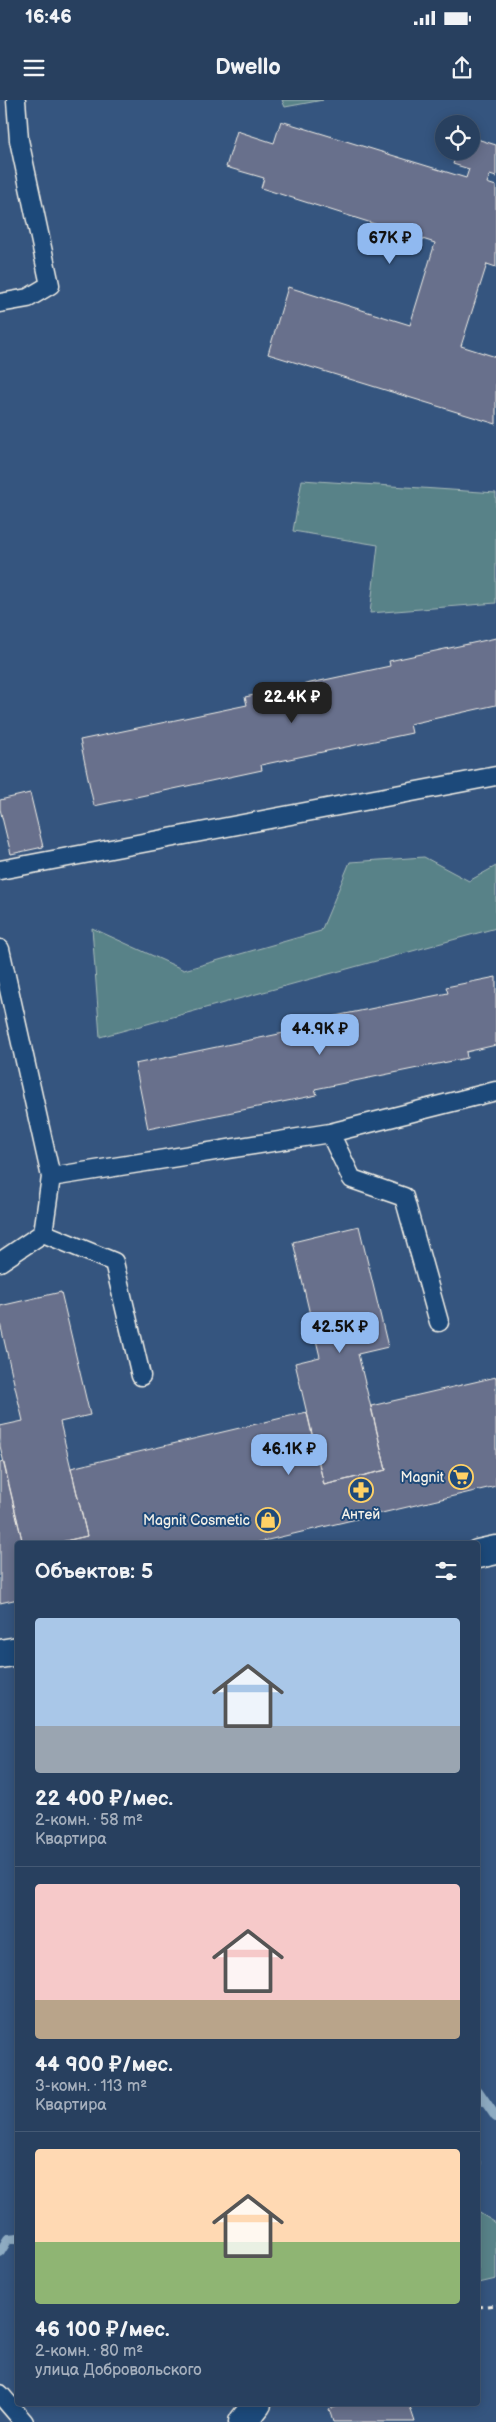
<!DOCTYPE html>
<html lang="ru">
<head>
<meta charset="utf-8">
<style>
  :root { --surface:#28405f; --page:#344b68; --text:#f1f3f6; --muted:#a5afbd; --line:#445974; --accent:#90b9f0 }
  body { margin:0; font-family:"Balsamiq Sans",sans-serif; background:var(--page); color:var(--text); height:100vh; display:flex; flex-direction:column; font-size:19px; white-space:nowrap }
  * { box-sizing:border-box; margin:0 }
  p { font-size:16px; color:var(--muted) }
  .icon { flex:none; width:28px; height:28px; fill:none; stroke:currentColor; stroke-width:2; stroke-linecap:round; stroke-linejoin:round }
  .map { position:relative; flex:1; overflow:hidden }
  .panel { position:absolute; left:15px; top:1441px; width:465px; height:865px; display:flex; flex-direction:column; background:var(--surface); border-radius:5px; box-shadow:0 2px 12px #0003,0 0 0 1px var(--line) }
  .panel>* { flex:none }
  .controls { position:absolute; left:435px; top:15px; display:grid; gap:10px }
  .controls a { display:grid; place-items:center; width:45px; height:45px; border-radius:50%; background:var(--surface); box-shadow:0 2px 12px #0003,0 0 0 1px var(--line); font-size:25px }
  .price { position:absolute; translate:-50% -42px; padding:0 11px; border-radius:10px; background:var(--accent); color:#111; font-size:16px; line-height:32px; filter:drop-shadow(0 1px 2px #0008) }
  .price::after { content:''; position:absolute; left:50%; top:30px; width:15px; height:11px; margin-left:-8px; background:inherit; clip-path:polygon(0 0,100% 0,50% 100%) }
  .price.on { background:#222; color:#fff }
  ul { padding:0; list-style:none }
  li { display:grid; align-content:center; gap:10px; height:265px; padding:0 20px }
  li+li { border-top:1px solid var(--line) }
  li span { display:grid; place-items:center; height:155px; border-radius:5px; color:#555 }
  li>.icon { margin-inline-start:auto }
  span .icon { width:90px; height:90px; fill:#fffc; stroke-width:1 }
  li b { font-size:21px }
  h2 { display:flex; justify-content:space-between; align-items:center; height:60px; padding:0 20px; font-size:21px }
  .status { display:flex; justify-content:space-between; align-items:center; height:35px; padding:0 25px; background:var(--surface); direction:ltr }
  .status svg { height:14px; fill:currentColor }
  header { display:flex; justify-content:space-between; align-items:center; height:65px; padding:0 20px; background:var(--surface); font-size:22px; font-weight:600 }
  .map>svg:first-child { display:block }
  .green { fill:#598288; stroke:#a6bab8 }
  .lines { fill:none; stroke-linecap:round; stroke-linejoin:round }
  .stream { stroke:#8eabc2; stroke-width:10 }
  .building { fill:#686f8c; stroke:#f4f1e8 }
  .lane-casing { stroke:#f4f1e8; stroke-width:21 }
  .street-casing { stroke:#f4f1e8; stroke-width:31 }
  .secondary-casing { stroke:#f4f1e8; stroke-width:31 }
  .path { stroke:#f4f1e8; stroke-width:3; stroke-dasharray:5 4; stroke-linecap:butt }
  .lane { stroke:#1f4a7a; stroke-width:18 }
  .street { stroke:#1f4a7a; stroke-width:28 }
  .secondary { stroke:#1f4a7a; stroke-width:28 }
  .labels { text-anchor:middle; stroke-width:4; stroke-linejoin:round; paint-order:stroke }
  .poi-label { font-size:14px; fill:#f4f1e8; stroke:#1f4a7a; text-anchor:end }
</style>
</head>
<body>
<div class="status"><b>16:46</b><svg viewBox="0 0 49 12"><path d="M0 12V9h3v3zM5 12V6h3v6zM10 12V3h3v9zM15 12V0h3v12zM26 1h20v11H26zM47 4h2v5h-2z"/></svg></div>
<header><svg class="icon" aria-label="menu" viewBox="0 0 24 24"><path d="M4 6h16M4 12h16M4 18h16"/></svg>Dwello<svg class="icon" aria-label="share" viewBox="0 0 24 24"><path d="M12 15V3M7 8l5-5 5 5M5 13v7h14v-7"/></svg></header>
<div class="map">
<svg width="496" height="2322" viewBox="0 0 496 2322">
  <rect width="100%" height="100%" fill="#35557f"/>
  <filter id="ink" filterUnits="userSpaceOnUse"><feTurbulence type="fractalNoise" baseFrequency=".02" numOctaves="2"/><feDisplacementMap in="SourceGraphic" scale="10" xChannelSelector="R" yChannelSelector="G"/><feConvolveMatrix kernelMatrix="1 2 1 2 8 2 1 2 1" color-interpolation-filters="sRGB"/></filter>
  <g filter="url(#ink)">
    <!-- green -->
    <path class="green" d="M282 0H323L285 7Z
      M302 380 496 393V503L370 513 378 445 293 431Z
      M424 757 469 781 496 766V828L100 937 92 828 184 870 321 831 350 762Z
      M478 2060 481 2061 478 2112 496 2123V2179L479 2183 478 2182Z"/>
    <g class="lines">
      <!-- stream -->
      <path class="stream" d="M478 1991 496 2017
        M0 2152 8 2139 18 2138"/>
    </g>
    <!-- building -->
    <path class="building" d="M281 21 466 78 469 69 453 64 457 51H471L477 39 496 45V77L490 75 487 83 496 86V167L487 164 461 246 496 257V324L268 254 288 187 410 225 435 143 261 88 264 78 226 67 237 31 274 43Z
      M496 538V605L410 624 412 633 261 665 262 670 94 706 80 640 247 605 245 597 390 566 389 561Z
      M30 693 43 747 11 754 0 709V700Z
      M496 877V945L466 952 467 958 315 989 317 995 148 1029 135 964 303 929 301 923 448 893 446 887Z
      M359 1126 388 1247 358 1254 386 1370 324 1385 295 1263 320 1257 293 1142Z
      M61 1192 90 1315 60 1322 87 1436 52 1444H23L0 1346V1326L23 1321 0 1223V1206Z
      M496 1277V1386L251 1444H52L87 1436 71 1368 307 1312 324 1385 386 1370 371 1306Z
      M3 1361 23 1444H18V1499L0 1503V1362Z
      M345 2304H409L415 2322H333L329 2309Z"/>
    <g class="lines">
      <defs>
        <path id="lane" d="M0 203 28 198 50 185 19 40 16 0
          M0 770 496 676
          M0 849 51 1077 43 1133 0 1162
          M330 1033 352 1079 404 1097 439 1222
          M51 1077 330 1033 496 991
          M43 1133 114 1162 141 1276
          M0 2294 24 2322"/>
        <path id="street" d="M243 2322 257 2304"/>
        <path id="secondary" d="M478 1454 496 1450
          M0 1554 18 1551"/>
      </defs>
      <!-- lane casing -->
      <use href="#lane" class="lane-casing"/>
      <!-- street casing -->
      <use href="#street" class="street-casing"/>
      <!-- secondary casing -->
      <use href="#secondary" class="secondary-casing"/>
      <!-- path -->
      <path class="path" d="M478 2207 496 2205"/>
      <!-- lane -->
      <use href="#lane" class="lane"/>
      <!-- street -->
      <use href="#street" class="street"/>
      <!-- secondary -->
      <use href="#secondary" class="secondary"/>
    </g>
  </g>
  <!-- icons -->
  <defs>
    <symbol id="supermarket-ring" viewBox="-11 -11 22 22"><circle r="9.5" fill="#1f4a7a" stroke="#ffd166" stroke-width="1.5"/><path d="M-6-5.5h2.5l.6 2H6L4.5 2H-2.5L-4.4-4H-6ZM-1.5 3.2a1.3 1.3 0 1 0 .1 0ZM3 3.2a1.3 1.3 0 1 0 .1 0Z" fill="#ffd166"/></symbol>
    <symbol id="pharmacy-ring" viewBox="-11 -11 22 22"><circle r="9.5" fill="#1f4a7a" stroke="#ffd166" stroke-width="1.5"/><path d="M-2-6h4v4h4v4h-4v4h-4v-4h-4v-4h4Z" fill="#ffd166"/></symbol>
    <symbol id="shop-ring" viewBox="-11 -11 22 22"><circle r="9.5" fill="#1f4a7a" stroke="#ffd166" stroke-width="1.5"/><path d="M-5-2.5h2.3a2.7 3.5 0 0 1 5.4 0H5L5.5 6h-11ZM-1.5-2.5h3a1.5 2.3 0 0 0-3 0Z" fill="#ffd166"/></symbol>
  </defs>
  <g fill-rule="evenodd">
    <use href="#supermarket-ring" x="447" y="1363" width="28" height="28"/>
    <use href="#pharmacy-ring" x="347" y="1376" width="28" height="28"/>
    <use href="#shop-ring" x="254" y="1406" width="28" height="28"/>
  </g>
  <g class="labels">
    <!-- poi labels -->
    <g class="poi-label">
      <text x="444" y="1382">Magnit</text>
      <text x="361" y="1419" text-anchor="middle">Антей</text>
      <text x="250" y="1425">Magnit Cosmetic</text>
    </g>
  </g>
</svg>
<div class="controls">
<a><svg class="icon" aria-label="locate" viewBox="0 0 24 24"><circle cx="12" cy="12" r="6"/><path d="M12 2v4M12 18v4M2 12h4M18 12h4"/></svg></a>
</div>
<b class="price" style="left:390px;top:165px">67K ₽</b>
<b class="price on" style="left:292px;top:624px">22.4K ₽</b>
<b class="price" style="left:320px;top:956px">44.9K ₽</b>
<b class="price" style="left:340px;top:1254px">42.5K ₽</b>
<b class="price" style="left:289px;top:1376px">46.1K ₽</b>
<section class="panel">
<h2>Объектов: 5<svg class="icon" aria-label="filters" viewBox="0 0 24 24"><path d="M4 7h16M4 17h16"/><circle cx="9" cy="7" r="2"/><circle cx="15" cy="17" r="2"/></svg></h2>
<ul>
<li><span style="background:linear-gradient(#a9c7e8 70%,#9aa5b1 0)"><svg class="icon" aria-label="home" viewBox="0 0 24 24"><path d="M3 11l9-7 9 7M6 9v11h12V9"/></svg></span><div><b>22 400 ₽/мес.</b><p>2-комн. · 58 m²</p><p>Квартира</p></div></li>
<li><span style="background:linear-gradient(#f6c9c9 75%,#b9a48a 0)"><svg class="icon" aria-label="home" viewBox="0 0 24 24"><path d="M3 11l9-7 9 7M6 9v11h12V9"/></svg></span><div><b>44 900 ₽/мес.</b><p>3-комн. · 113 m²</p><p>Квартира</p></div></li>
<li><span style="background:linear-gradient(#ffd9b3 60%,#8fb573 0)"><svg class="icon" aria-label="home" viewBox="0 0 24 24"><path d="M3 11l9-7 9 7M6 9v11h12V9"/></svg></span><div><b>46 100 ₽/мес.</b><p>2-комн. · 80 m²</p><p>улица Добровольского</p></div></li>
</ul>
</section>
</div>
</body>
</html>
